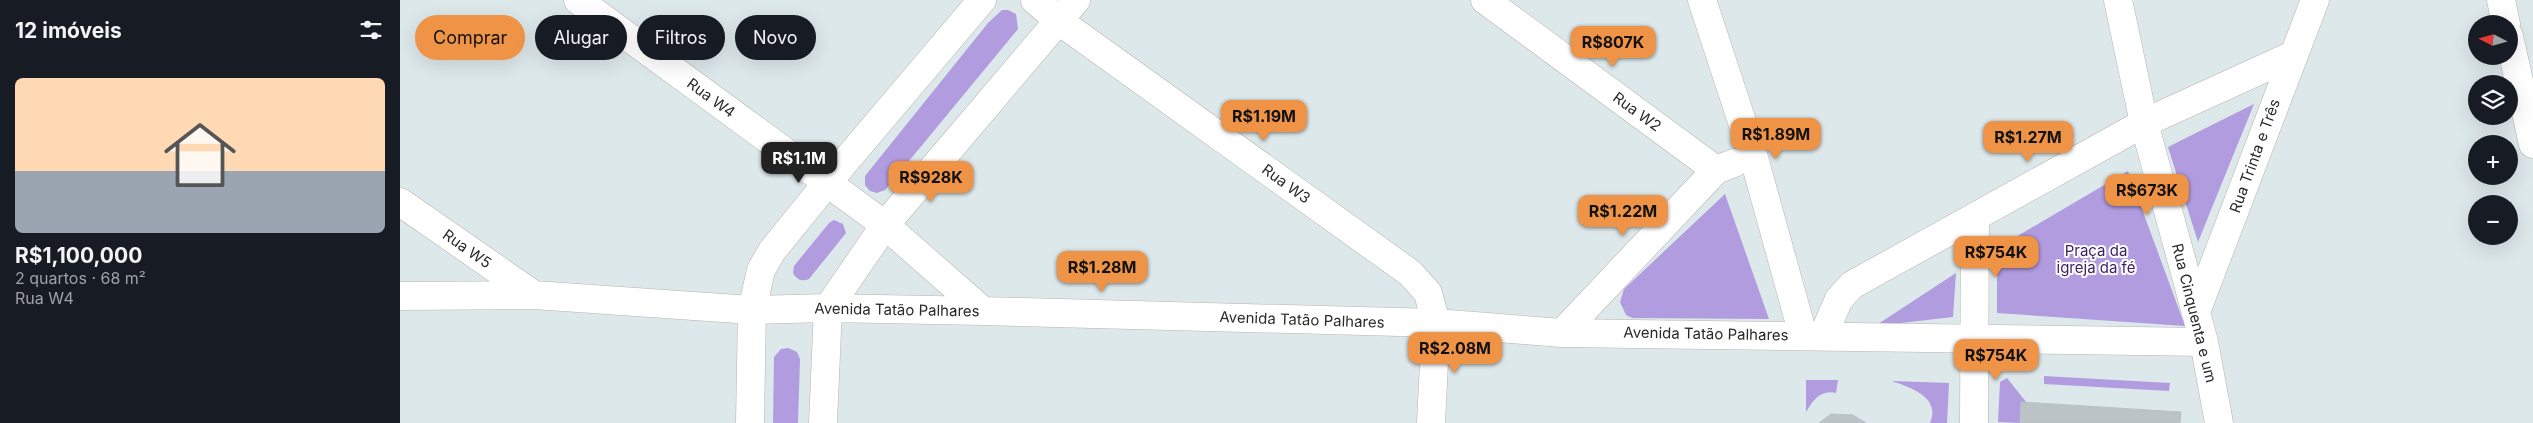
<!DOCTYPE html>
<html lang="pt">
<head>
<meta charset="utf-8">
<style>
  :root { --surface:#171b24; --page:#242831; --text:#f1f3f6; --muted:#9ea1a6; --accent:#ef9446 }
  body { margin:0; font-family:Inter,sans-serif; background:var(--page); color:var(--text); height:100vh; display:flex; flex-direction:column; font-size:19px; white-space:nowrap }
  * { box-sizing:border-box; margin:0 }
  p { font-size:16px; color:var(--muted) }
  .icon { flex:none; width:28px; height:28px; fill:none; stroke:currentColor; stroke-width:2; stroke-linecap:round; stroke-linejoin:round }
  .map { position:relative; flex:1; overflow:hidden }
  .details { display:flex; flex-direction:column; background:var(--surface); width:400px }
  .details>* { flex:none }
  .banner { position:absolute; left:15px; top:15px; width:475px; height:45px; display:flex; gap:10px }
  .needle { width:32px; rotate:276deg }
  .buttons { position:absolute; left:2068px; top:15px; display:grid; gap:10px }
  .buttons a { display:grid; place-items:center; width:50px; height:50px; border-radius:50%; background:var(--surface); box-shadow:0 5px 20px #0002; font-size:25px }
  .price { position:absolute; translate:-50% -42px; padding:0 11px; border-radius:10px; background:var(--accent); color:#111; font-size:16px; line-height:32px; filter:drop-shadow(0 1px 2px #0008) }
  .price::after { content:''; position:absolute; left:50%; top:30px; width:15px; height:11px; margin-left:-8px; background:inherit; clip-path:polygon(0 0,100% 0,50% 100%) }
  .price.on { background:#222; color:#fff }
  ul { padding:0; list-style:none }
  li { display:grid; align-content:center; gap:10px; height:265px; padding:0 15px }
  li span { display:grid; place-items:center; height:155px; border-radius:8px; color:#555 }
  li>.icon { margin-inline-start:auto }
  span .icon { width:90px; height:90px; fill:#fffc; stroke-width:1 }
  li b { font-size:21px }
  h2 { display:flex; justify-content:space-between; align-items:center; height:60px; padding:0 15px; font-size:21px }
  .tag { padding:0 18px; border-radius:22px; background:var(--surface); box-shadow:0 5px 20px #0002; font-size:18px; line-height:45px }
  .tag.on { background:var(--accent); color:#111 }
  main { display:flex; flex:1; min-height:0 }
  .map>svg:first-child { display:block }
  .green { fill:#b19cdf }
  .building { fill:#bcc3c7; stroke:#b6c2c6 }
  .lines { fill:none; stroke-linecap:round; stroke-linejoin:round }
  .minor-casing { stroke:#bab2ad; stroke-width:29 }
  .minor { stroke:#fff; stroke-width:28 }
  .labels { text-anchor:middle; stroke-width:4; stroke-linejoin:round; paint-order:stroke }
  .street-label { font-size:15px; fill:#2a2a2a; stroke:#fff }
  .park-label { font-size:15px; fill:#3d1e63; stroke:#fff }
</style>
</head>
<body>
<main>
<section class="details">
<h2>12 imóveis<svg class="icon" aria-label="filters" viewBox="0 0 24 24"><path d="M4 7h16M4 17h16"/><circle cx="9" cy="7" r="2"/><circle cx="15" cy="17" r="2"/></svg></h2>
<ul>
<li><span style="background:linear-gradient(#ffd9b3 60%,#9aa5b1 0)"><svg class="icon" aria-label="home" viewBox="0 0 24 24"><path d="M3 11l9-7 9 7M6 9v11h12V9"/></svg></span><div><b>R$1,100,000</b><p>2 quartos · 68 m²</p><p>Rua W4</p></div></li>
</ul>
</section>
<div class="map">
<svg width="2133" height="423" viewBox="0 0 2133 423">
  <rect width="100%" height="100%" fill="#dde8eb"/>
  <!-- green -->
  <path class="green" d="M602 10H608L616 14 618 29 485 190 477 193 470 191 465 185V176L588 23Z
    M1854 104 1798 242 1768 147Z
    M1728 171 1785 326 1597 313V248Z
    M1325 194 1369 319 1232 318 1226 315 1220 302 1224 289Z
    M434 220 443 224 446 233 409 279C402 282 397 280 393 273L394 266 429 223Z
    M1556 273 1553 317 1475 326Z
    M388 348 397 352 400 359 398 423H373L374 357 381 349Z
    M1644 376 1770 383 1769 391 1644 384Z
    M1607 378 1627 403H1621L1620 423 1598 422 1600 382Z
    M1406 380H1438L1436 393C1421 389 1413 400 1406 412Z
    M1492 381 1549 383 1547 423H1530C1541 397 1511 388 1492 381Z"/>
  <!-- building -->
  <path class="building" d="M1621 402 1781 412 1780 423H1620Z
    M1431 414 1453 415 1466 423H1419Z"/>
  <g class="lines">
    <defs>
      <path id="minor" d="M178 0 485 225 583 311
        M635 0 659 21 1010 273 1028 293 1036 323 1031 423
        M1085 0 1316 170
        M1302 0 1354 158 1403 335
        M1718 0 1744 123 1804 342 1819 423
        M2101 0 2106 24
        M2109 36 2133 144
        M0 202 134 295
        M0 296 134 295 352 310 428 308 583 311 1036 323 1162 333 1804 342
        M1796 312 1915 0
        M1162 333 1316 170 1334 163
        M1423 336 1439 299 1452 285 1744 123 1893 55
        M350 423 352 310 361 270 372 251 427 183 582 0
        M423 423 428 308 485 225 676 0
        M1574 423 1575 217"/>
    </defs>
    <!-- minor casing -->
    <use href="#minor" class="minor-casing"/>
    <!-- minor -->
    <use href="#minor" class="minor"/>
  </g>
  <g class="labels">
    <!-- street labels -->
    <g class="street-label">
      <text transform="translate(311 98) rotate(36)" y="5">Rua W4</text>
      <text transform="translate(1237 112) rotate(36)" y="5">Rua W2</text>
      <text transform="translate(1855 156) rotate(-70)" y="5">Rua Trinta e Três</text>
      <text transform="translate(886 184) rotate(36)" y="5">Rua W3</text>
      <text transform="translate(67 249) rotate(35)" y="5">Rua W5</text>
      <text transform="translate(497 310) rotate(1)" y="5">Avenida Tatão Palhares</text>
      <text transform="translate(1794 313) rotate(76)" y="5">Rua Cinquenta e um</text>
      <text transform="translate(902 320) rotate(2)" y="5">Avenida Tatão Palhares</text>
      <text transform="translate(1306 334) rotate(1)" y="5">Avenida Tatão Palhares</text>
    </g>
    <!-- park labels -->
    <g class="park-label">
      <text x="1696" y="256">Praça da<tspan x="1696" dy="17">igreja da fé</tspan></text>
    </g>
  </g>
</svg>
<div class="buttons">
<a><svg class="needle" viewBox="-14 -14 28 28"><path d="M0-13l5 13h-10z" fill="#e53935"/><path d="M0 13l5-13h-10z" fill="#9ea1a6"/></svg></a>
<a><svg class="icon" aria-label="layers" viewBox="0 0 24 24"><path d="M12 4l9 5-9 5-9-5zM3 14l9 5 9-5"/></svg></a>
<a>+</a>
<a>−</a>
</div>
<b class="price" style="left:1213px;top:68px">R$807K</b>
<b class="price" style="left:864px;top:142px">R$1.19M</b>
<b class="price" style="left:1376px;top:160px">R$1.89M</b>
<b class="price" style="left:1628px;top:163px">R$1.27M</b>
<b class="price on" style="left:399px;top:184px">R$1.1M</b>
<b class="price" style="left:531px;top:203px">R$928K</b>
<b class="price" style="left:1747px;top:216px">R$673K</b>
<b class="price" style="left:1223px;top:237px">R$1.22M</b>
<b class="price" style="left:1596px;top:278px">R$754K</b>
<b class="price" style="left:702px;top:293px">R$1.28M</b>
<b class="price" style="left:1055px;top:374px">R$2.08M</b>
<b class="price" style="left:1596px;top:381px">R$754K</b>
<div class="banner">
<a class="tag on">Comprar</a>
<a class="tag">Alugar</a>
<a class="tag">Filtros</a>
<a class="tag">Novo</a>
</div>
</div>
</main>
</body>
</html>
